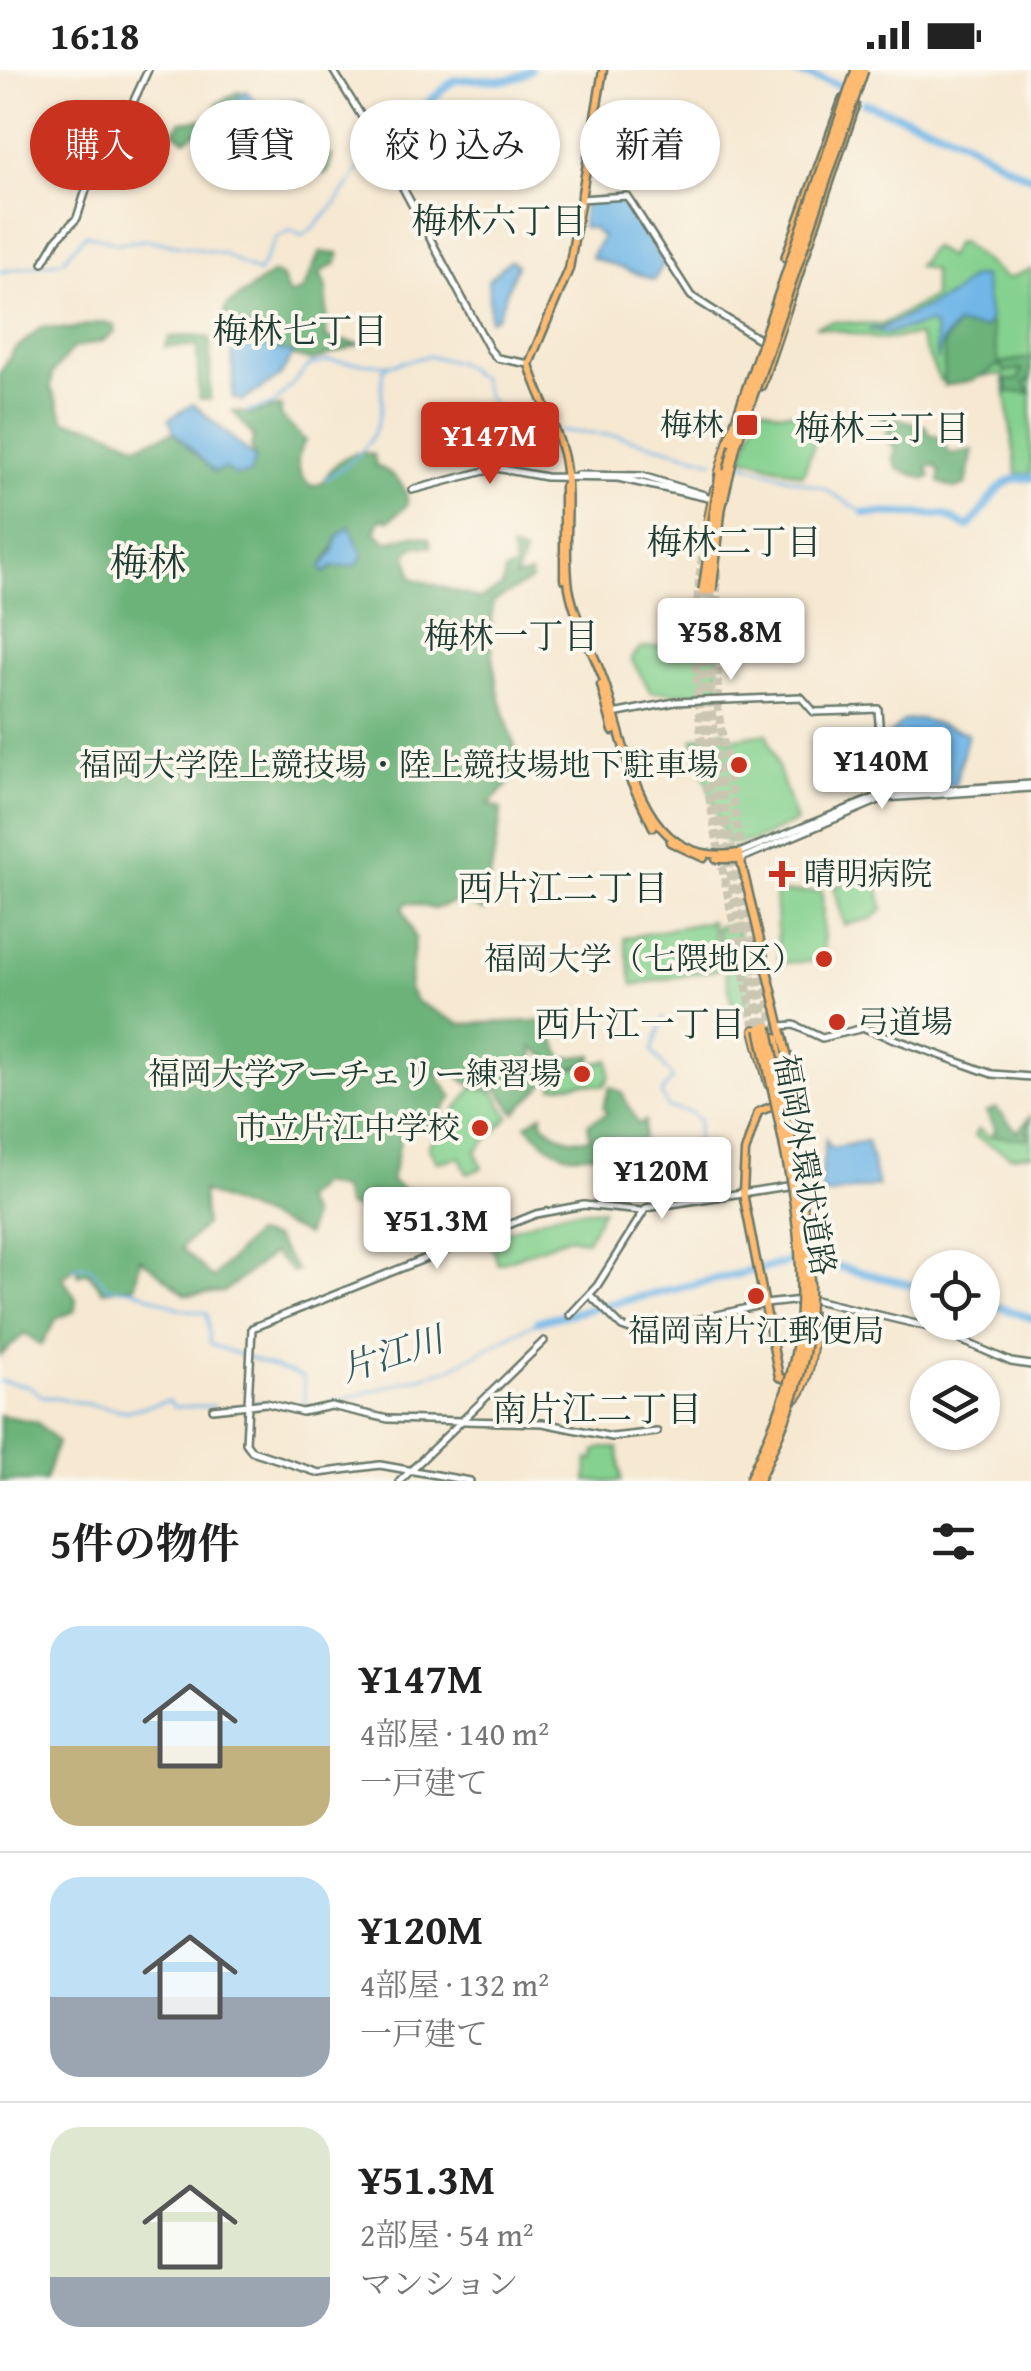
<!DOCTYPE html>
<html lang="ja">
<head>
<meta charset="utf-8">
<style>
  :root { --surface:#fff; --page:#f2f2f2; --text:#222; --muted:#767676; --line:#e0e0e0; --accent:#c8321e }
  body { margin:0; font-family:"Gentium Book Plus","Noto Serif JP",serif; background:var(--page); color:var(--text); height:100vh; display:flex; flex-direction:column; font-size:38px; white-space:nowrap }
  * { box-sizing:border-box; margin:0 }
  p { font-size:32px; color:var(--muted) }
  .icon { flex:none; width:55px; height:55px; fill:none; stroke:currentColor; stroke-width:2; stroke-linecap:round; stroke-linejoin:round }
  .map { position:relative; height:1411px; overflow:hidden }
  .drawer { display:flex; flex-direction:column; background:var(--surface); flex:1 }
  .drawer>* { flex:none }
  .banner { position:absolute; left:30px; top:30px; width:972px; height:90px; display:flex; gap:20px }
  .buttons { position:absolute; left:910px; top:1180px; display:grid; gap:20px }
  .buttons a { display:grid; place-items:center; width:90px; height:90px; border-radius:50%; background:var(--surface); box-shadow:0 2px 8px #0004; font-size:50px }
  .price { position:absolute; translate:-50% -85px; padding:0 22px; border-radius:10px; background:#fff; color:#222; font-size:32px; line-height:65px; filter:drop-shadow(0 2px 5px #0008) }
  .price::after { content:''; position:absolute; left:50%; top:60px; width:30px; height:22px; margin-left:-15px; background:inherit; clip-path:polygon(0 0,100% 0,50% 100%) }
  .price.selected { background:var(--accent); color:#fff }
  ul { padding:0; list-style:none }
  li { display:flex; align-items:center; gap:30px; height:250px; padding:0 50px }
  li+li { border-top:2px solid var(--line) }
  li span { display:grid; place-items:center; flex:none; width:280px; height:200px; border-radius:30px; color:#555 }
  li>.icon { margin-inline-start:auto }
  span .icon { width:120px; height:120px; fill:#fffc; stroke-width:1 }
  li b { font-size:42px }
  h2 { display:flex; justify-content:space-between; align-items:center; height:120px; padding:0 50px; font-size:42px }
  .pill { padding:0 35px; border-radius:45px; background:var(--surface); box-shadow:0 2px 8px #0004; font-size:35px; line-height:90px }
  .pill.selected { background:var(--accent); color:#fff }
  .status { display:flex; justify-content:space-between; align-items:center; height:70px; padding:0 50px; background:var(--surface); direction:ltr }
  .status svg { height:28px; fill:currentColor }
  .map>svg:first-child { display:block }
  .green { fill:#85d18f; stroke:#528762; stroke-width:2.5 }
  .forest { fill:#6cb37a; stroke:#467857; stroke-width:2.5; fill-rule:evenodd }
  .water { fill:#70b6e7; stroke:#487a8e; stroke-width:2.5 }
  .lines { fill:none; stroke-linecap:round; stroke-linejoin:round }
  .stream { stroke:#70b6e7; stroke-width:2.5 }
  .river { stroke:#70b6e7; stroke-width:8 }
  .trunk-tunnel { stroke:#cbc6b2; stroke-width:8; stroke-dasharray:8 4; stroke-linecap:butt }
  .motorway-tunnel { stroke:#cbc6b2; stroke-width:9; stroke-dasharray:9 4.5; stroke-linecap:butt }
  .tertiary-casing { stroke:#6a796b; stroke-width:10 }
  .primary-casing { stroke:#6a796b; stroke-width:11 }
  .trunk-casing { stroke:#6a796b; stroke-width:12 }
  .motorway-casing { stroke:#6a796b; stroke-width:14 }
  .tertiary { stroke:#fff; stroke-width:5 }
  .primary { stroke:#febb71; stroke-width:6 }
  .trunk { stroke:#febb71; stroke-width:8 }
  .motorway { stroke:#febb71; stroke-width:9 }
  .motorway-bridge-casing { stroke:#6a796b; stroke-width:14; stroke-linecap:butt }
  .motorway-bridge { stroke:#febb71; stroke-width:9 }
  .poi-dot { fill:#c8321e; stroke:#fbf7ec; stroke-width:4 }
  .labels { text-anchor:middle; stroke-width:8; stroke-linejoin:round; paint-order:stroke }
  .poi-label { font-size:32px; fill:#1f3d34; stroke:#fbf7ec; text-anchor:end }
  .street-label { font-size:32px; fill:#1f3d34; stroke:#fbf7ec }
  .neighbourhood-label { font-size:35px; fill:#1f3d34; stroke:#fbf7ec }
  .water-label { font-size:35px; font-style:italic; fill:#335b61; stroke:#fbf7ec }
  .quarter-label { font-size:38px; fill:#1f3d34; stroke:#fbf7ec }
</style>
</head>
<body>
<div class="status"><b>16:18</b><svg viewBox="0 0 49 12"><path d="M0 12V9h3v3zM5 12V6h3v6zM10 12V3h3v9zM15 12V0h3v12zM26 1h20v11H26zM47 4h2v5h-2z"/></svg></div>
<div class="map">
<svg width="1031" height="1411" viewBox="0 0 1031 1411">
  <rect width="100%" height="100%" fill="#fbf7ec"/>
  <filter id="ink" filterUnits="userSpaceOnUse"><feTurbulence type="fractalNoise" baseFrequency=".01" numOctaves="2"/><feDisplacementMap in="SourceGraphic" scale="20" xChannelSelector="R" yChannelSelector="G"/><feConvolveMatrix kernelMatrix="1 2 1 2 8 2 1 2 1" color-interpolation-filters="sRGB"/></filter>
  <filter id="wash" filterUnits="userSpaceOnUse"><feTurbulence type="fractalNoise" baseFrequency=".0048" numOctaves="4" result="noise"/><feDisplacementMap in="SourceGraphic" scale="40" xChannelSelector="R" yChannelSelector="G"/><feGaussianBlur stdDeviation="2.25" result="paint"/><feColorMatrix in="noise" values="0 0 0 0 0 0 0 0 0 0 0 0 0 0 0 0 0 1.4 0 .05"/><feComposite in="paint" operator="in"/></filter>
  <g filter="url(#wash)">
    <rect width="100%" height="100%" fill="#f6e8d1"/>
    <!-- green -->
    <path class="green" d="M961 172 1007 209 1031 199V404H1017L1003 304 940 311 918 265 883 270 815 256 833 251 881 255 933 227V200L917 196 932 177 948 187 955 173Z
      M760 336 777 342 819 343 821 355 803 405 743 387Z
      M716 530 720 625 651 622 631 589 640 578 666 575 675 581 686 560V545L697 533Z
      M725 660 729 669 767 663 796 752 753 771 726 774 693 669Z
      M871 808 878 813 883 840 871 849 844 855 834 816Z
      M822 821 824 891 779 893 775 823Z
      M711 851 720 899 633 915 624 868Z
      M737 854 751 932 745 933 747 943 735 945 716 857Z
      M609 990 610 1006 604 1016 584 1013 553 1017 555 1003Z
      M473 1017 495 1023 509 1047 476 1081 482 1098 467 1104 460 1087 437 1092 428 1076Z
      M1031 1045V1084L1011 1086 974 1066 978 1059 990 1067 996 1058 1025 1061Z
      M603 1139 587 1171 569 1167 498 1194 489 1167 561 1142Z
      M602 1378H618L621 1411H587L588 1389 594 1390 595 1381Z"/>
    <!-- forest -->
    <path class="forest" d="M240 21 245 27 239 36 262 53 259 56 249 54 241 63 204 76 197 62 185 70 174 62 180 52 216 48 217 34Z
      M292 58C309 65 315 81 332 86L327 103 303 105 298 90 284 83 279 96 261 105 258 91 251 84 256 69 263 67 269 74 275 65Z
      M320 182 339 184 337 193 320 203 327 218 326 268 360 274 312 291 259 276 236 263 233 250 224 242 227 236 273 203 281 206 289 225 303 220Z
      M103 252 114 255 115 262 103 271 73 278 52 304 51 318 65 351 100 358 137 375 174 362 193 382 255 388 251 376 254 367 233 341 250 344 281 336V346L305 371C294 388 296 402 311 416L321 414C333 394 350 376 374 385L376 396C392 402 409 416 407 435L390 450 380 449 375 462 387 472 413 465 429 468 431 477 415 476 407 483 412 508 480 529 502 517 505 502 515 498 511 479 524 484 515 508 530 504 531 510 493 532C486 593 502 642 523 699L489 734 501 739 500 752 484 841 461 830 434 839 407 832 403 839 415 868 409 919 416 931 460 954 538 951 548 956 563 988 593 985 590 992 555 1003 557 994 532 977 535 989 554 1004 515 1043 499 1020 467 1013 453 1001 438 999 440 1010 453 1027 429 1059 406 1045 391 1111 404 1120 417 1119V1131L411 1124 401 1133V1150L347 1136 341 1119 320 1114 302 1130 311 1146 307 1165 202 1121 205 1155 181 1178 213 1208 254 1164 274 1168 297 1201 293 1203 273 1183 224 1222 186 1225 140 1188 135 1216 103 1221 88 1202 78 1205 76 1196 63 1208 76 1229 75 1241 57 1248 41 1275 25 1263 0 1286V303L13 281 42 257 69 259ZM344 461 360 485 324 502 321 497Z
      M966 253 991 254 999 293 1031 288V309L1024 313 1031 323 1008 322 1006 310H1018L1022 299 1006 302 1000 295 973 310 944 316V273L956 255Z
      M193 266 210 268V330L199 328 197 276 165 277 170 267Z
      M884 345 926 356 929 364 940 367 950 384 973 380 966 415 955 419 939 412 940 402 934 395 927 398 931 406 926 409 898 399 893 387 896 379 884 367 889 360 882 351Z
      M610 1017 622 1023 638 1054 645 1051 643 1069 630 1073V1079C574 1084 568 1099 526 1055L542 1044V1052C556 1066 572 1073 590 1068L588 1054 607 1043 603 1037Z
      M996 1038 1018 1062 1031 1045 1026 1062H1031L1029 1069 993 1066 996 1060 986 1042Z
      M0 1345 37 1352 57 1372 45 1411H0Z"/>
    <!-- water -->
    <path class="water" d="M246 21 262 38 273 39 282 30 303 31 295 57 267 69 259 51 229 35Z
      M614 127 627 134 664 193 654 210 591 187 602 167 592 158 582 157 584 131Z
      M510 190 517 195 497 247 490 250 488 210Z
      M983 206 990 249 985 258 956 255 942 272 937 291 935 258 929 253 885 264 868 259H880L951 225 971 207Z
      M232 261 259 276 294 283 280 306 243 331 233 328Z
      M193 334 255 388 250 404 234 405 225 398 214 402 174 362 169 349Z
      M350 456 363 486 355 496 333 497 324 503 321 497 334 481 337 467Z
      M921 649 968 663 955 715 889 713 887 668 903 651Z
      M826 1069 831 1078 867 1071 878 1116 824 1125 820 1113Z"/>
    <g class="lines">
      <!-- stream -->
      <path class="stream" d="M0 202 62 191 86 164 117 173 149 170 224 184 258 203 276 168 291 160 302 166C332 146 349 113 369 84
        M247 342 273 335 310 295 329 291 391 295 427 286 458 292 481 309 487 327 508 349 552 362
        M560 361 620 366 714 391
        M741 393 825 419 864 443
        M325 409C357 390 378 372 382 332 382 321 381 311 383 300L390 295
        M664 947 652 981 673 1008 661 1024 668 1038 689 1042 699 1050 694 1085 703 1099V1110L718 1121
        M74 1197 89 1196 108 1218 133 1219 181 1239 207 1243 210 1273 215 1276 303 1307 305 1339
        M0 1311 29 1316 42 1326 126 1341 169 1331 174 1337 215 1336
        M253 1332 308 1338
        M316 1337 449 1299 538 1251"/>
      <!-- river -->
      <path class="river" d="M787 0 839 15
        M865 33C894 45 924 52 954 66 981 78 1003 97 1031 107
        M369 84 453 11C482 4 505 19 530 0
        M864 443 944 445 968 457C991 437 995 404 1031 408
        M819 1192 928 1219
        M982 1231 1031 1248
        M538 1251 794 1191"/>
    </g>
  </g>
  <g filter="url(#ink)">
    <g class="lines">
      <!-- trunk-tunnel -->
      <path class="trunk-tunnel" d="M706 463C674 628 725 799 755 960
        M717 502 718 639 742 785
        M760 883 776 968"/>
      <!-- motorway-tunnel -->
      <path class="motorway-tunnel" d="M704 520C690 666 736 815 761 959
        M711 520C697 666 742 815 767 957"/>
      <defs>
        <path id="tertiary" d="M333 0 378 73
          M382 79 490 280 497 288 529 294
          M580 129 627 126 691 226 757 268
          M43 193 57 169 77 148 87 117 123 68 129 41 148 0
          M578 405 642 406 704 425
          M412 420 496 398 546 407 618 408 713 429
          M854 640 878 639 884 725
          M613 644 675 632 801 627 814 642 850 641
          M739 783 884 724 1031 714
          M740 789 884 728 1031 718
          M781 956 794 955 822 968 864 958 992 1004 1031 1007
          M590 1225 622 1257 639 1263 765 1234 811 1229 933 1258 1011 1292 1031 1295
          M570 1245 597 1216 646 1138 793 1115
          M213 1339 266 1333 302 1342 331 1336 388 1349 543 1353 612 1367 657 1362
          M400 1411 544 1271
          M470 1411 380 1395 319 1403 252 1381 246 1373 252 1258 536 1144 584 1135 641 1141"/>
        <path id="primary" d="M603 0 569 199 529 294C538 326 557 355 564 388 572 430 563 475 569 518 575 551 593 580 604 611 628 678 638 801 739 783L796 1021 788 1030 758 1042 745 1082 743 1123 779 1307 789 1310
          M564 417V509
          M601 615 613 661
          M630 710 653 757
          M670 772 704 788
          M716 789H740"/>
        <path id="trunk" d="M719 405 730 366
          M706 463 715 419
          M755 960 769 1014
          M776 968 782 1013
          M793 1330C808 1320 818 1262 810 1243"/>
        <path id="motorway" d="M787 187 844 30
          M760 315 854 36"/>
      </defs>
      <!-- tertiary casing -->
      <use href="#tertiary" class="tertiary-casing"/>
      <!-- primary casing -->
      <use href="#primary" class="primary-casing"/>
      <!-- trunk casing -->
      <use href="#trunk" class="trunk-casing"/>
      <!-- motorway casing -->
      <use href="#motorway" class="motorway-casing"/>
      <!-- tertiary -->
      <use href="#tertiary" class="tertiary"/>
      <!-- primary -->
      <use href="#primary" class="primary"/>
      <!-- trunk -->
      <use href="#trunk" class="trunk"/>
      <!-- motorway -->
      <use href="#motorway" class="motorway"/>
      <defs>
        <path id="motorway-bridge" d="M730 370 857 0
          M704 520 721 404
          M711 520 720 439 735 375 863 0
          M750 1411C771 1365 793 1319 799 1268 812 1166 780 1057 761 959
          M757 1411C778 1365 800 1318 806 1267 818 1165 786 1057 767 957"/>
      </defs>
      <!-- motorway-bridge casing -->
      <use href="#motorway-bridge" class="motorway-bridge-casing"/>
      <!-- motorway-bridge -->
      <use href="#motorway-bridge" class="motorway-bridge"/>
    </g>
  </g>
  <!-- markers -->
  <g class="poi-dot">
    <rect x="735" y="343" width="24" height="24" rx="5"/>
    <circle cx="739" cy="695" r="10"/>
    <path d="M777 789h10v10h10v10h-10v10h-10v-10h-10v-10h10z"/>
    <circle cx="824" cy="889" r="10"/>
    <circle cx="837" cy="952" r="10"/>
    <circle cx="582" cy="1004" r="10"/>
    <circle cx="480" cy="1058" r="10"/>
    <circle cx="756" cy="1226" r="10"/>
  </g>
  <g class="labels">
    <!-- poi labels -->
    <g class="poi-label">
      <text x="724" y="366">梅林</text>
      <text x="719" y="706">福岡大学陸上競技場・陸上競技場地下駐車場</text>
      <text x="804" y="815" text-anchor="start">晴明病院</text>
      <text x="804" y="900">福岡大学（七隈地区）</text>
      <text x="857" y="963" text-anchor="start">弓道場</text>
      <text x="562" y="1015">福岡大学アーチェリー練習場</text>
      <text x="460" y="1069">市立片江中学校</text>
      <text x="756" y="1272" text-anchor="middle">福岡南片江郵便局</text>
    </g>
    <!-- street labels -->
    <g class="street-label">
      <text transform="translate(805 1095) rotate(80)" y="11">福岡外環状道路</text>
    </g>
    <!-- neighbourhood labels -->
    <g class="neighbourhood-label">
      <text x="499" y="163">梅林六丁目</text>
      <text x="300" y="273">梅林七丁目</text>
      <text x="882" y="370">梅林三丁目</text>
      <text x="734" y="484">梅林二丁目</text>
      <text x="511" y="578">梅林一丁目</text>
      <text x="563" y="830">西片江二丁目</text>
      <text x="640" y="966">西片江一丁目</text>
      <text x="597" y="1351">南片江二丁目</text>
    </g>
    <!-- water labels -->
    <g class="water-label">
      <text transform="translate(392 1284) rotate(-18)" y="12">片江川</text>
    </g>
    <!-- quarter labels -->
    <g class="quarter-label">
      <text x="148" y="506">梅林</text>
    </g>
  </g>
</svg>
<div class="buttons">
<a><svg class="icon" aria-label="locate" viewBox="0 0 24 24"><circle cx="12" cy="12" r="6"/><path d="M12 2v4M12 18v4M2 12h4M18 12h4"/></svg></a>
<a><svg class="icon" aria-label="layers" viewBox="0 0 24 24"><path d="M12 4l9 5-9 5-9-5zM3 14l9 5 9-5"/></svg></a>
</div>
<b class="price selected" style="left:490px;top:417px">¥147M</b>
<b class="price" style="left:731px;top:613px">¥58.8M</b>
<b class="price" style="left:882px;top:742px">¥140M</b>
<b class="price" style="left:662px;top:1152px">¥120M</b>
<b class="price" style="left:437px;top:1202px">¥51.3M</b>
<div class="banner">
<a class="pill selected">購入</a>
<a class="pill">賃貸</a>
<a class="pill">絞り込み</a>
<a class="pill">新着</a>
</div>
</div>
<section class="drawer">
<h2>5件の物件<svg class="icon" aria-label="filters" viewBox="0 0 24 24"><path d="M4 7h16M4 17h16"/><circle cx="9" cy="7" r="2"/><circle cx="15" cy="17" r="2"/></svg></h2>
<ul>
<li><span style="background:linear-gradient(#bfe0f5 60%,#c2b280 0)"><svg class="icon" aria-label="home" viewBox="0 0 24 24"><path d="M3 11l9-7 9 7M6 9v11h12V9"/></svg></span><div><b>¥147M</b><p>4部屋 · 140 m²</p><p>一戸建て</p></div></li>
<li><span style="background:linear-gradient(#bfe0f5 60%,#9aa5b1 0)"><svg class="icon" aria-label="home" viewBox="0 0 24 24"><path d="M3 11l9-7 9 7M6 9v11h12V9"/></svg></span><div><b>¥120M</b><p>4部屋 · 132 m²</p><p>一戸建て</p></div></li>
<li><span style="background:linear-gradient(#dfe7d0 75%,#9aa5b1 0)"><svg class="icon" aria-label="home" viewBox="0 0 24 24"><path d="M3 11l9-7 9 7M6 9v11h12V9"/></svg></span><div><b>¥51.3M</b><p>2部屋 · 54 m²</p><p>マンション</p></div></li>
</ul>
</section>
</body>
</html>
